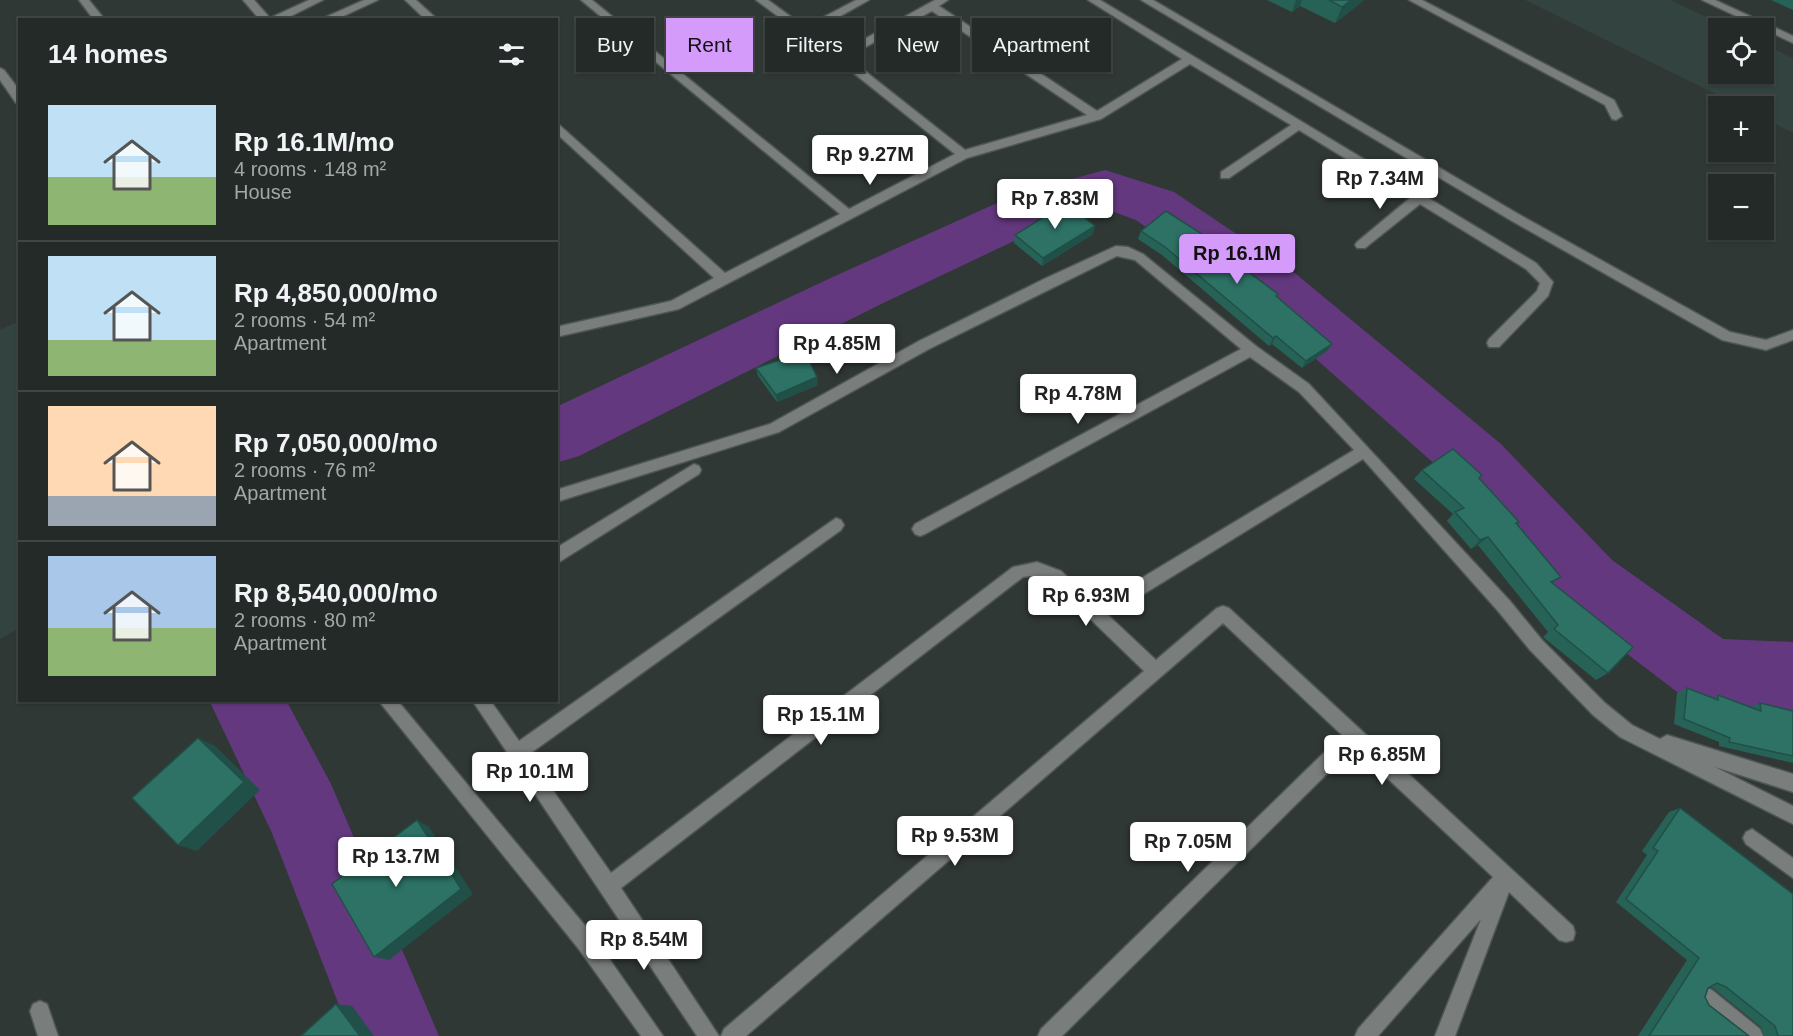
<!DOCTYPE html>
<html lang="en">
<head>
<meta charset="utf-8">
<style>
  :root { --surface:#242a28; --page:#303634; --text:#f1f3f6; --muted:#a3a7a8; --line:#414645; --accent:#d59bfb }
  body { margin:0; font-family:Helvetica,sans-serif; background:var(--page); color:var(--text); height:100vh; display:flex; flex-direction:column; font-size:22px; white-space:nowrap }
  * { box-sizing:border-box; margin:0 }
  p { font-size:20px; color:var(--muted) }
  .icon { flex:none; width:33px; height:33px; fill:none; stroke:currentColor; stroke-width:2; stroke-linecap:round; stroke-linejoin:round }
  .map { position:relative; flex:1; overflow:hidden }
  .details { position:absolute; left:18px; top:18px; width:540px; height:684px; display:flex; flex-direction:column; background:var(--surface); border-radius:0px; box-shadow:0 2px 4px #0004,0 0 0 2px var(--line) }
  .details>* { flex:none }
  .guide { position:absolute; left:576px; top:18px; width:570px; height:54px; display:flex; gap:12px }
  .buttons { position:absolute; left:1708px; top:18px; display:grid; gap:12px }
  .buttons a { display:grid; place-items:center; width:66px; height:66px; border-radius:0px; background:var(--surface); box-shadow:0 2px 4px #0004,0 0 0 2px var(--line); font-size:30px }
  .price { position:absolute; translate:-50% -51px; padding:0 14px; border-radius:6px; background:#fff; color:#222; font-size:20px; line-height:39px; filter:drop-shadow(0 2px 3px #0008) }
  .price::after { content:''; position:absolute; left:50%; top:36px; width:18px; height:14px; margin-left:-9px; background:inherit; clip-path:polygon(0 0,100% 0,50% 100%) }
  .price.selected { background:var(--accent); color:#111 }
  ul { padding:0; list-style:none }
  li { display:flex; align-items:center; gap:18px; height:150px; padding:0 30px }
  li+li { border-top:2px solid var(--line) }
  li span { display:grid; place-items:center; flex:none; width:168px; height:120px; border-radius:0px; color:#555 }
  li>.icon { margin-inline-start:auto }
  span .icon { width:72px; height:72px; fill:#fffc; stroke-width:1 }
  li b { font-size:26px }
  h2 { display:flex; justify-content:space-between; align-items:center; height:72px; padding:0 30px; font-size:26px }
  .tag { padding:0 21px; border-radius:0px; background:var(--surface); box-shadow:0 2px 4px #0004,0 0 0 2px var(--line); font-size:21px; line-height:54px }
  .tag.selected { background:var(--accent); color:#111 }
  .map>svg:first-child { display:block }
  .built { fill:#33433f }
  .lines { fill:none; stroke-linecap:round; stroke-linejoin:round }
  .river { fill:#64387f; fill-rule:evenodd }
  .minor-casing { stroke:#4e5654; stroke-width:3 }
  .minor { fill:#797d7c; fill-rule:evenodd }
  .wall { fill:#276257 }
  .shaded-wall { fill:#205047 }
  .building { fill:#2d7265; stroke:#205047; stroke-width:1.5 }
</style>
</head>
<body>
<div class="map">
<svg width="1793" height="1036" viewBox="0 0 1793 1036">
  <rect width="100%" height="100%" fill="#303836"/>
  <!-- built -->
  <path class="built" d="M1525 0H1670L1730 28H1719V74H1764V44L1793 58V133L1764 118V106H1740Z
    M19 321V628L0 639V330Z"/>
  <g class="lines">
    <!-- river -->
    <path class="river" d="M1105 170 1174 192 1296 274 1501 444 1612 560 1723 639 1793 642V712L1711 708 1685 698 1562 604 1455 482 1254 304 1136 220 1103 208 1054 222 877 306 579 456 556 463V407L835 276 1017 194Z
      M209 700H286L331 784 439 1036H351L272 833Z"/>
    <defs>
      <path id="minor" d="M79 0H89L105 20H94Z
        M243 0H254L270 18 309 0H323L283 20H260Z
        M364 0H378L335 20H319Z
        M405 0H416L438 20H426Z
        M581 0H592L849 209 955 154 836 59 756 0H768L805 27 856 0H869L812 32 841 52 935 0H948L939 6 1097 111 1182 59 1088 0H1100L1536 263 1553 282 1548 296 1499 347H1489L1487 343 1489 339 1537 291 1540 283 1526 269 1420 204 1365 248H1357L1355 245 1357 242 1410 198 1299 130 1229 178H1221V172L1291 125 1190 64 1101 119 967 158 679 309 556 337V327L671 301 714 278 556 133V122L725 273 840 214ZM932 11 1087 115 965 150 847 57Z
        M1141 0H1153L1520 215 1730 332 1766 340 1793 330V340L1766 350 1722 340 1512 221Z
        M1409 0H1422L1614 100 1622 116 1616 120 1612 119 1605 105Z
        M1702 0H1715L1793 36V43Z
        M0 68 4 70 20 91V104L16 103 0 80Z
        M1116 246 1128 247 1143 254 1256 346 1309 384 1510 601 1542 640 1605 703 1632 725 1660 739 1667 735 1793 774V792L1715 767 1793 806V824L1620 737 1593 715 1530 650 1498 611 1363 459 1142 595 1136 597 1130 595 1128 590 1130 585 1354 450 1299 392 1250 357 925 534 920 536 915 534 912 529 915 524 1241 349 1135 260 1117 256 929 349 779 432 556 502V490L770 424 919 341 1044 279Z
        M694 464 699 466 701 470 699 474 556 564V548Z
        M836 518 841 520 844 525 841 530 528 755 611 873 1013 567 1037 562 1061 571 1156 660 1217 608 1223 606 1229 608 1573 926 1575 933 1573 940 1566 942 1559 940 1509 892 1455 1036H1435L1481 919 1378 1036H1355L1358 1029 1493 877 1354 747 1062 1036H1038L1041 1029 1342 735 1223 623 746 1036H721L724 1029 1144 671 1051 581C1041 576 1034 575 1023 577L621 888 719 1036H697L472 700H490L519 741Z
        M378 700H397L592 934 663 1036H641L578 948Z
        M1752 829 1793 858V878L1746 844 1743 838 1746 832Z
        M1705 987 1712 990 1760 1029 1763 1036H1738L1698 1004 1695 997 1698 990Z
        M40 1001 47 1004 58 1036H38L30 1011 33 1004Z"/>
    </defs>
    <!-- minor casing -->
    <use href="#minor" class="minor-casing"/>
    <!-- minor -->
    <use href="#minor" class="minor"/>
  </g>
  <!-- wall -->
  <path class="wall" d="M1267 0H1364L1335 23 1300 6 1292 12Z
    M1771 0H1793V10Z
    M1141 231 1239 258 1237 263 1278 294 1277 297 1332 344 1327 351 1302 368 1272 344 1269 346 1162 255 1138 239Z
    M1093 234 1042 266 1014 243 1015 235Z
    M756 368 818 385 777 402 758 376Z
    M1422 470 1479 478 1517 524 1608 673 1596 680 1543 637 1548 632 1478 545 1471 549 1447 521 1453 514 1414 479Z
    M1687 688 1713 698 1718 695 1750 707 1760 703 1793 711V763L1719 746V742L1674 724 1677 693Z
    M1680 808 1793 1036H1764L1761 1027 1713 988 1710 987 1708 988 1705 997 1709 1005 1749 1036H1638L1687 960 1616 902 1647 855 1642 851 1669 812Z"/>
  <!-- shaded-wall -->
  <path class="shaded-wall" d="M1296 0H1302L1300 6 1292 12Z
    M1351 0H1364L1335 23 1342 7Z
    M1095 226 1093 234 1042 266 1043 258Z
    M1276 336 1272 344 1269 346 1273 338Z
    M1332 344 1327 351 1302 368 1306 361Z
    M817 377 818 385 777 402 776 395Z
    M1488 537 1478 545 1471 549 1480 540Z
    M198 738 215 746 260 790 197 851 178 845Z
    M417 820 429 827 473 894 389 960 374 957Z
    M336 1004 352 1006 374 1036H360Z"/>
  <!-- building -->
  <path class="building" d="M1329 0H1351L1342 7Z
    M1066 203 1095 226 1043 258 1015 235Z
    M1166 211 1239 258 1234 261 1278 294 1276 296 1332 344 1306 361 1276 336 1273 338 1165 247 1141 231Z
    M805 352 817 377 776 395 756 368Z
    M1453 449 1482 475 1479 478 1519 522 1516 523 1561 577 1551 582 1633 647 1608 673 1554 629 1558 625 1488 537 1480 540 1455 512 1464 508 1422 470Z
    M1687 688 1718 700V695L1761 711 1760 703 1793 711V756L1729 742 1730 738 1684 719Z
    M198 738 244 782 178 845 132 798Z
    M1680 808 1793 894V1036H1778L1775 1026 1726 987 1717 983 1708 988 1705 997 1709 1005 1749 1036H1649L1699 958 1626 899 1658 851 1653 848Z
    M417 820 461 889 374 957 332 884Z
    M336 1004 360 1036H301Z"/>
</svg>
<div class="buttons">
<a><svg class="icon" aria-label="locate" viewBox="0 0 24 24"><circle cx="12" cy="12" r="6"/><path d="M12 2v4M12 18v4M2 12h4M18 12h4"/></svg></a>
<a>+</a>
<a>−</a>
</div>
<b class="price" style="left:870px;top:186px">Rp 9.27M</b>
<b class="price" style="left:1380px;top:210px">Rp 7.34M</b>
<b class="price" style="left:1055px;top:230px">Rp 7.83M</b>
<b class="price selected" style="left:1237px;top:285px">Rp 16.1M</b>
<b class="price" style="left:837px;top:375px">Rp 4.85M</b>
<b class="price" style="left:1078px;top:425px">Rp 4.78M</b>
<b class="price" style="left:1086px;top:627px">Rp 6.93M</b>
<b class="price" style="left:821px;top:746px">Rp 15.1M</b>
<b class="price" style="left:1382px;top:786px">Rp 6.85M</b>
<b class="price" style="left:530px;top:803px">Rp 10.1M</b>
<b class="price" style="left:955px;top:867px">Rp 9.53M</b>
<b class="price" style="left:1188px;top:873px">Rp 7.05M</b>
<b class="price" style="left:396px;top:888px">Rp 13.7M</b>
<b class="price" style="left:644px;top:971px">Rp 8.54M</b>
<div class="guide">
<a class="tag">Buy</a>
<a class="tag selected">Rent</a>
<a class="tag">Filters</a>
<a class="tag">New</a>
<a class="tag">Apartment</a>
</div>
<section class="details">
<h2>14 homes<svg class="icon" aria-label="filters" viewBox="0 0 24 24"><path d="M4 7h16M4 17h16"/><circle cx="9" cy="7" r="2"/><circle cx="15" cy="17" r="2"/></svg></h2>
<ul>
<li><span style="background:linear-gradient(#bfe0f5 60%,#8fb573 0)"><svg class="icon" aria-label="home" viewBox="0 0 24 24"><path d="M3 11l9-7 9 7M6 9v11h12V9"/></svg></span><div><b>Rp 16.1M/mo</b><p>4 rooms · 148 m²</p><p>House</p></div></li>
<li><span style="background:linear-gradient(#bfe0f5 70%,#8fb573 0)"><svg class="icon" aria-label="home" viewBox="0 0 24 24"><path d="M3 11l9-7 9 7M6 9v11h12V9"/></svg></span><div><b>Rp 4,850,000/mo</b><p>2 rooms · 54 m²</p><p>Apartment</p></div></li>
<li><span style="background:linear-gradient(#ffd9b3 75%,#9aa5b1 0)"><svg class="icon" aria-label="home" viewBox="0 0 24 24"><path d="M3 11l9-7 9 7M6 9v11h12V9"/></svg></span><div><b>Rp 7,050,000/mo</b><p>2 rooms · 76 m²</p><p>Apartment</p></div></li>
<li><span style="background:linear-gradient(#a9c7e8 60%,#8fb573 0)"><svg class="icon" aria-label="home" viewBox="0 0 24 24"><path d="M3 11l9-7 9 7M6 9v11h12V9"/></svg></span><div><b>Rp 8,540,000/mo</b><p>2 rooms · 80 m²</p><p>Apartment</p></div></li>
</ul>
</section>
</div>
</body>
</html>
